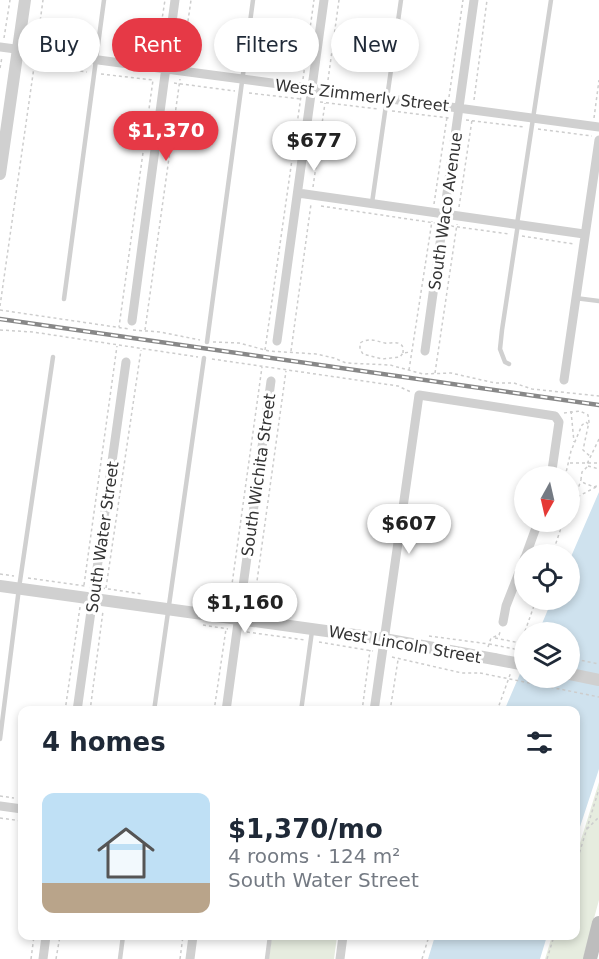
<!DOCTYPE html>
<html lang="en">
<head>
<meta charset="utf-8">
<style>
  :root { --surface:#fff; --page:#f6f6f7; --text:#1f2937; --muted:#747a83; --accent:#e63946 }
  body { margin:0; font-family:"DejaVu Sans",sans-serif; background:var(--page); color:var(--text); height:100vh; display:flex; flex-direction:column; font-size:22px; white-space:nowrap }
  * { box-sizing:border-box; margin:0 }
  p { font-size:20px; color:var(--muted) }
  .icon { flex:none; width:33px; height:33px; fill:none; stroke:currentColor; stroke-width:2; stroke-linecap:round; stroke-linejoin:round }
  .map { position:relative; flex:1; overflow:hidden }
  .sheet { position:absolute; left:18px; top:706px; width:562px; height:234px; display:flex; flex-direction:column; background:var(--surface); border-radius:12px; box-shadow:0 3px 9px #0003 }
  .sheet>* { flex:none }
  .guide { position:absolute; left:18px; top:18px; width:564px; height:54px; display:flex; gap:12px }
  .needle { width:39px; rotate:188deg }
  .buttons { position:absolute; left:514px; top:466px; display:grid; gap:12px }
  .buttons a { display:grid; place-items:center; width:66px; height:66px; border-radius:50%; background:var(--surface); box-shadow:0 3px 9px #0003; font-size:30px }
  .price { position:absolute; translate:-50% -51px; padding:0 14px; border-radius:21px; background:#fff; color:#222; font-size:20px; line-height:39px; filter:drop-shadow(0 2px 3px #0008) }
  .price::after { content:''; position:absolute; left:50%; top:36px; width:18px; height:14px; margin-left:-9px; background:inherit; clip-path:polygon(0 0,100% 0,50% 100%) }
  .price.active { background:var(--accent); color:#fff }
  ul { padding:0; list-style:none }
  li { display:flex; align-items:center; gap:18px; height:150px; padding:0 24px }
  li span { display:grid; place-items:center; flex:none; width:168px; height:120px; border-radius:12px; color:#555 }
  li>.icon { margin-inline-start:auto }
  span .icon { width:72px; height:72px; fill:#fffc; stroke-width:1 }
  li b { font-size:26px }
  h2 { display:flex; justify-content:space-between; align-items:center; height:72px; padding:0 24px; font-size:26px }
  .tag { padding:0 21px; border-radius:27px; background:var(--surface); box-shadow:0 3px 9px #0003; font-size:21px; line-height:54px }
  .tag.active { background:var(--accent); color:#fff }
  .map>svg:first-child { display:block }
  .green { fill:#e6ecdf }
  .water { fill:#cfe2ee }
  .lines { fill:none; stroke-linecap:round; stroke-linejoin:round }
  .path { stroke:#cdcdcd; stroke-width:1.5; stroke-dasharray:3 3; stroke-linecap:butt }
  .service { stroke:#d0d0d0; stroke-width:4.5 }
  .minor { stroke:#d0d0d0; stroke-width:9 }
  .tertiary { stroke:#d0d0d0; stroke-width:12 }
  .secondary { stroke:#bdbdbd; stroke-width:14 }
  .rail-casing { stroke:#888; stroke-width:4.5 }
  .rail { stroke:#fff; stroke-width:2; stroke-dasharray:7; stroke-linecap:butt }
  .path-bridge { stroke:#cdcdcd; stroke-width:1.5; stroke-dasharray:3 3; stroke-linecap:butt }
  .tertiary-bridge { stroke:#d0d0d0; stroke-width:12 }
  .labels { text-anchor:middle; stroke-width:6; stroke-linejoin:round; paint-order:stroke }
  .street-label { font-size:16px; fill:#333; stroke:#fff }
</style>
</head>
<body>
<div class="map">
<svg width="599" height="959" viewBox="0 0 599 959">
  <rect width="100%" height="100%" fill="#fff"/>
  <!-- green -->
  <path class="green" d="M599 782V900L583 959H545L552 936H576V856Z
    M272 936H337L334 959H269Z"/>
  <!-- water -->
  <path class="water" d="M599 492V769L576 839V711H504L525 662V678H570V633H538L552 600H570V559Z
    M435 936H547L540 959H428Z"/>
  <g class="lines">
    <!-- path -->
    <path class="path" d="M4 38 10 0
      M37 44 43 0
      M156 58 165 0
      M27 63 87 72
      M182 63 191 0
      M0 68 2 57
      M101 74 153 80 119 327
      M303 79 314 0
      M328 80 339 0
      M174 83 235 91
      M249 93 301 99
      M449 97 463 0
      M474 100 487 0
      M320 102 378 109
      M392 111 449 118
      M594 118 599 80
      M466 120 524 127
      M538 129 592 136
      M313 187 325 103
      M434 204 447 117
      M321 206 435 223
      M459 207 472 120
      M451 226 509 234
      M522 236 574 244
      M0 306 35 60
      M0 310 129 329
      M0 330 33 332 198 357
      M133 330 160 332 200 340
      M145 330 180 79
      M213 342 239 343 269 351 316 354 334 358 346 363 390 365 423 374 451 373 495 383H514L532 389 599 396
      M265 350 301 96
      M291 351 311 204
      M403 353C403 350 404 346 400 344 396 341 389 344 385 343 375 341 370 337 360 343V349L363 354 382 359 400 357 403 353 411 352
      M212 359 398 386 411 392
      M409 370 432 221
      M435 373 457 224
      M571 411 574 442
      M564 413 580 411 588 415 589 422 583 450 591 457
      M599 439 587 464 588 466 599 469
      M570 463H599
      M587 467 582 472 581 479 584 483 594 487 599 485
      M565 477 571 451 582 425 586 422 588 424
      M575 498 581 480
      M570 506 577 497 598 486
      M552 555 563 522
      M0 574 14 576
      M28 578 85 586
      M84 585 117 346
      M102 588 142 594
      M106 588 141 350
      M229 606 262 367
      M253 610 286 371
      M203 625 228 629
      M247 632 305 640
      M429 636 489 644
      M495 638 520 643
      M319 642 373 651
      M488 647 491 638 499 635 500 632
      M517 654 536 600
      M392 657 462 673H480
      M570 658 599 664
      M65 711 80 607
      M90 711 103 611
      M214 711 226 629
      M362 711 370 650
      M390 711 398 660
      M497 711 511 672
      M0 796 14 798
      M0 818 22 821
      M587 829 599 817
      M576 864 599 789
      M31 959 34 936
      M56 959 60 936
      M180 959 183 936
      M422 959 429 936
      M547 959 554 936"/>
    <!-- service -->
    <path class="service" d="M372 203 401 0
      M517 224 551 0
      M575 298 599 301
      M64 299 104 0
      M207 342 253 0
      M509 364 505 362 500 349 502 330 518 224
      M154 711 204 358
      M301 711 312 631
      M0 739 19 588 53 357
      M120 959 123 936
      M267 959 270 936"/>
    <!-- minor -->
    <path class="minor" d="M0 47C200 74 399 99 599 127
      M298 193 584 234
      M132 321 175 0
      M277 341 324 0
      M425 351 474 0
      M564 380 599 140
      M526 555 538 522
      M503 622 506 606 525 557
      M77 711 126 362
      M226 711 271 381
      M374 711 419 395 555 416 559 422 551 477
      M0 806 22 809
      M43 959 46 936
      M190 959 193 936
      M340 959 343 936"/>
    <!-- tertiary -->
    <path class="tertiary" d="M0 174 25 0
      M0 586 384 639 494 659
      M570 674 599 680"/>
    <!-- secondary -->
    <path class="secondary" d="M590 959 599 923"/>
    <defs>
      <path id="rail" d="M0 319 599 405"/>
    </defs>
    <!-- rail casing -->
    <use href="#rail" class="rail-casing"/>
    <!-- rail -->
    <use href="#rail" class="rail"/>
    <!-- path-bridge -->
    <path class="path-bridge" d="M489 644 525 651
      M480 673 599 697"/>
    <!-- tertiary-bridge -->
    <path class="tertiary-bridge" d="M494 659 525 665"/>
  </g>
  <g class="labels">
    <!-- street labels -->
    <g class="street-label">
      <text transform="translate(362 95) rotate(7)" y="6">West Zimmerly Street</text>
      <text transform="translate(445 211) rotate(-82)" y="6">South Waco Avenue</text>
      <text transform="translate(258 475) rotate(-82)" y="6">South Wichita Street</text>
      <text transform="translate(102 537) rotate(-82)" y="6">South Water Street</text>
      <text transform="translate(405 644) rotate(10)" y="6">West Lincoln Street</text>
    </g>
  </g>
</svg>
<div class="buttons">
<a><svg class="needle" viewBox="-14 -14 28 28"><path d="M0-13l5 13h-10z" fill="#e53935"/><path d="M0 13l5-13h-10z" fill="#747a83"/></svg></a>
<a><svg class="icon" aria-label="locate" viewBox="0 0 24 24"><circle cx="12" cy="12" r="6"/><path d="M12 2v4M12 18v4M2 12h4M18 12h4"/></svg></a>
<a><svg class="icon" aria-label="layers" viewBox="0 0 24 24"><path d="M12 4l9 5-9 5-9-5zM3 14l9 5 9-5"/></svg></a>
</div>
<b class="price active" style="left:166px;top:162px">$1,370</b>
<b class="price" style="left:314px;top:172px">$677</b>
<b class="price" style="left:409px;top:555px">$607</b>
<b class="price" style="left:245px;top:634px">$1,160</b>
<div class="guide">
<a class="tag">Buy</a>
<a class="tag active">Rent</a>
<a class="tag">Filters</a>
<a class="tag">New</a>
</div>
<section class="sheet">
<h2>4 homes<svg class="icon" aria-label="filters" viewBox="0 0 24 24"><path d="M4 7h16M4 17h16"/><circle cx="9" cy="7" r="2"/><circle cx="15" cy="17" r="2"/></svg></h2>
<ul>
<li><span style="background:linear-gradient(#bfe0f5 75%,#b9a48a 0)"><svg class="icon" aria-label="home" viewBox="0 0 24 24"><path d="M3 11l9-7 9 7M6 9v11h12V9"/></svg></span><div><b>$1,370/mo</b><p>4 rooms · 124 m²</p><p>South Water Street</p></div></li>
</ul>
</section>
</div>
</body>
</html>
